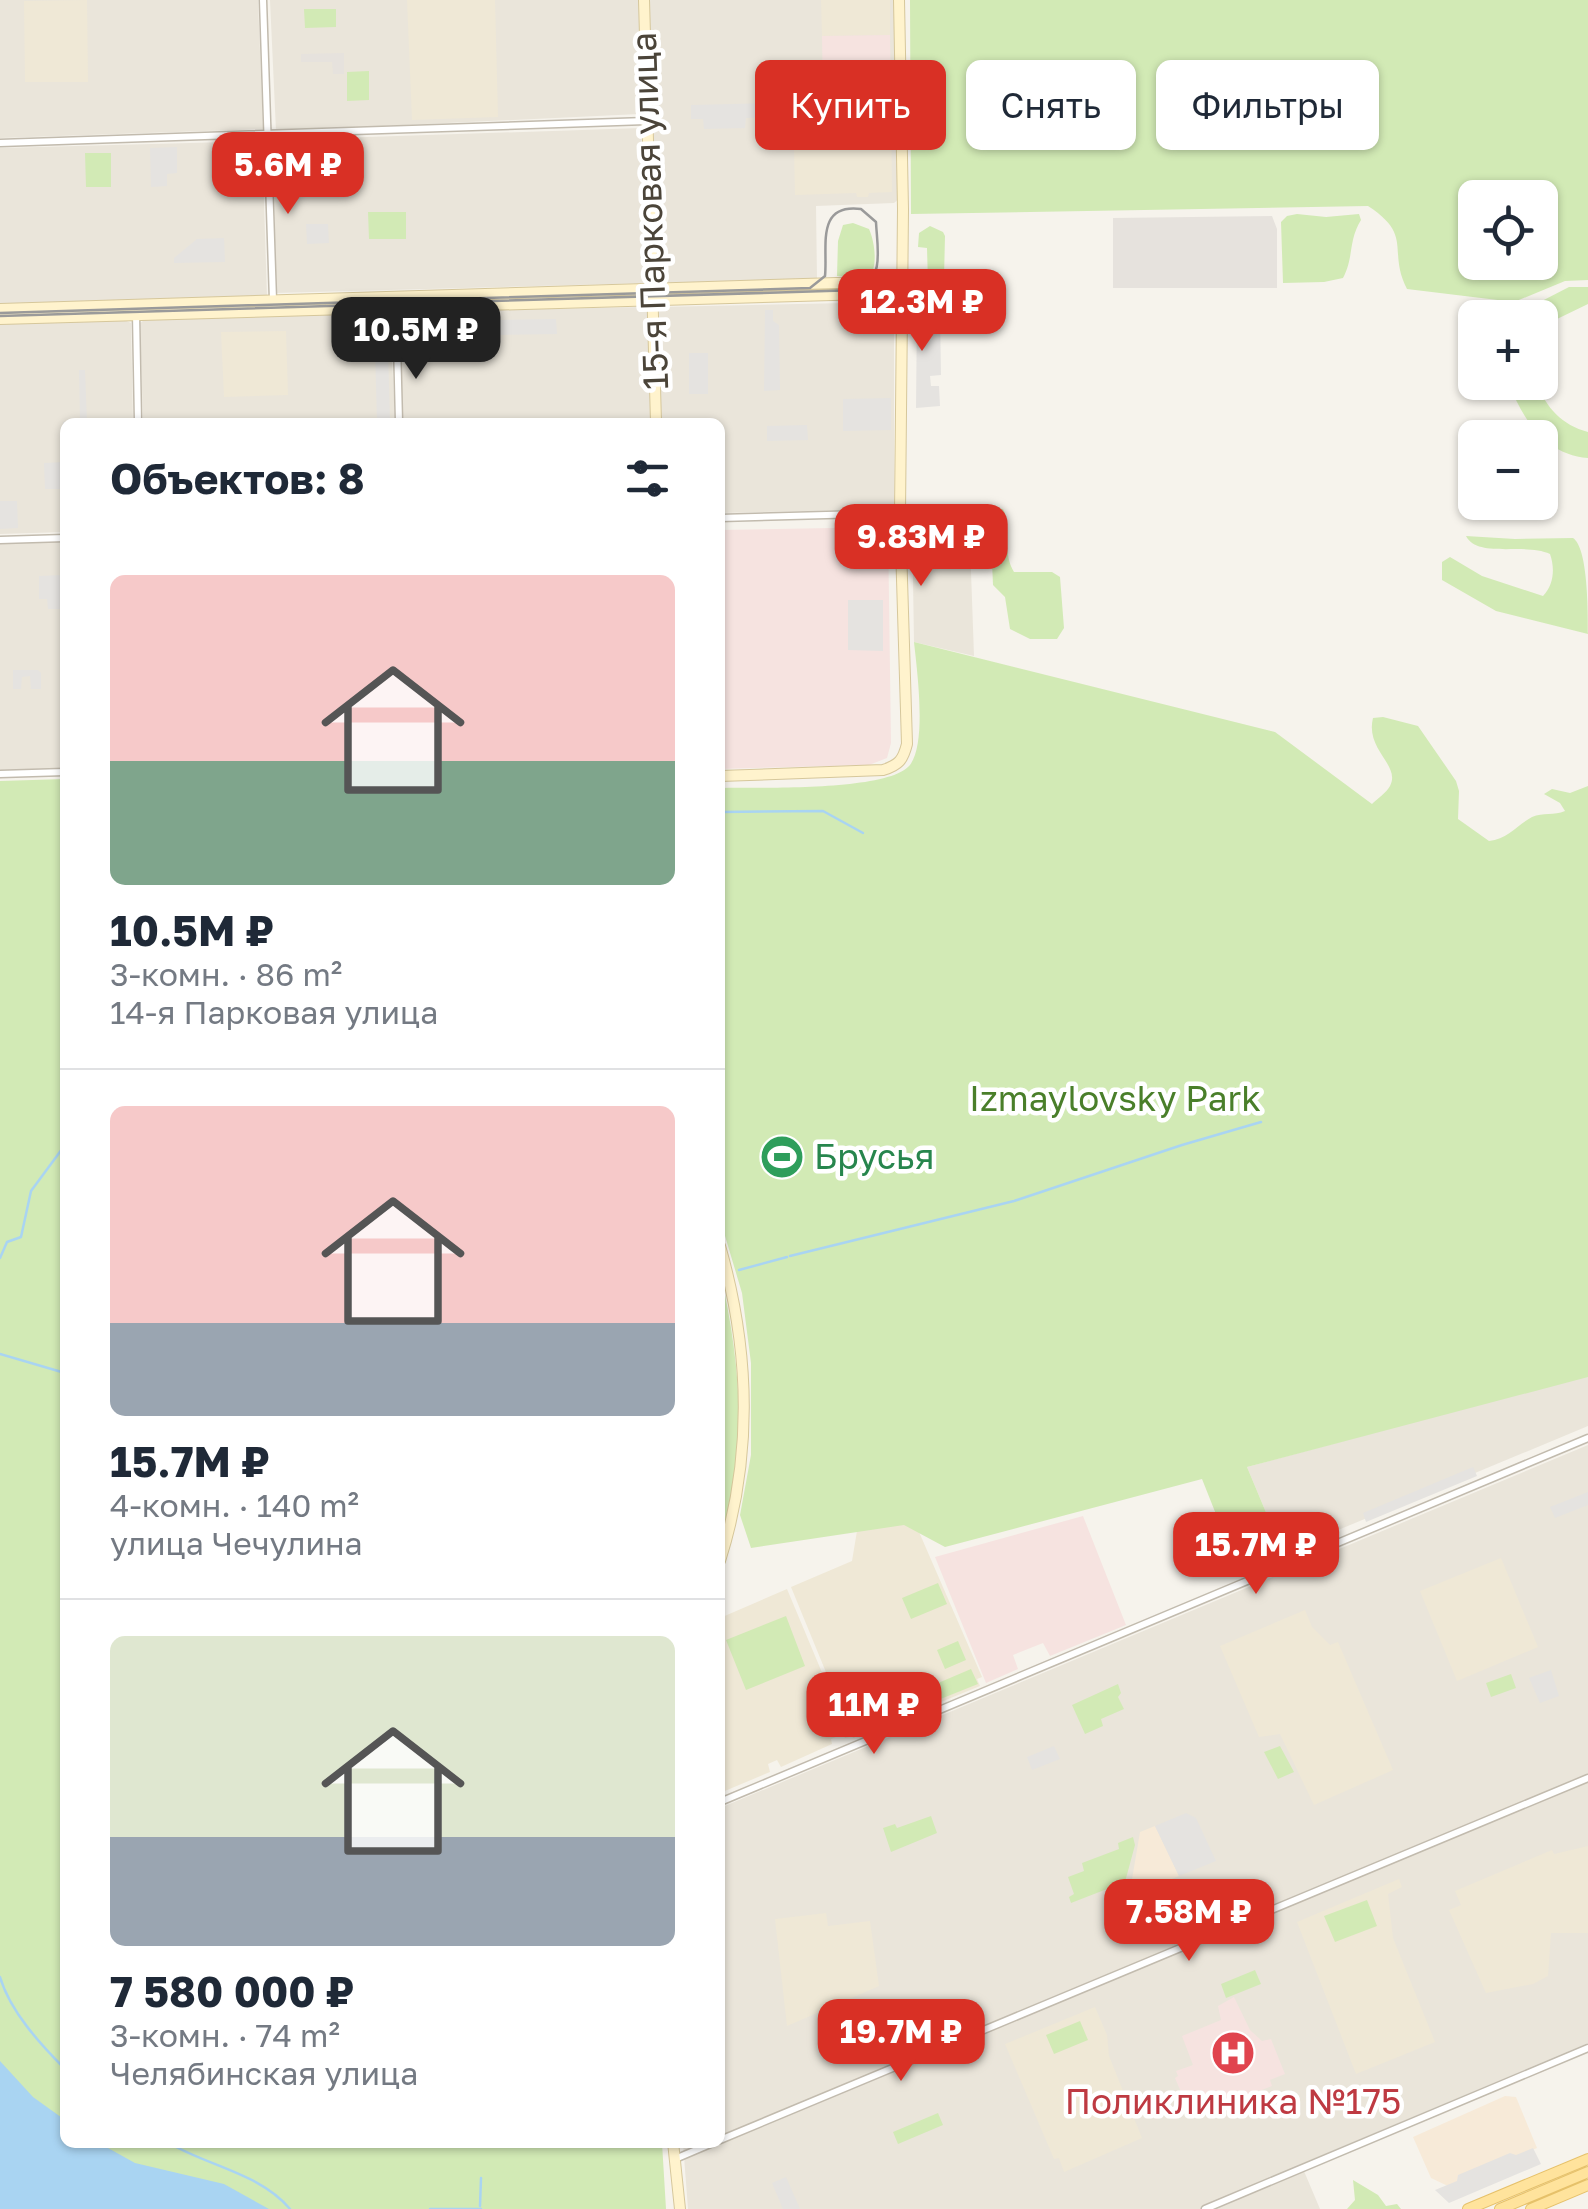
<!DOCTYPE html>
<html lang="ru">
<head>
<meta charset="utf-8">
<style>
  :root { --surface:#fff; --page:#f2f2f3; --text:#1f2937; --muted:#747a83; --line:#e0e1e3; --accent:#d93025 }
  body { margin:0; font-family:"Golos Text",sans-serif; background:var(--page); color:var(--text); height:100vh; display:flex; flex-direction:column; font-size:38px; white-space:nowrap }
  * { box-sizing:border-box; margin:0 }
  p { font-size:32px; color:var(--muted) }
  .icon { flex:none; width:55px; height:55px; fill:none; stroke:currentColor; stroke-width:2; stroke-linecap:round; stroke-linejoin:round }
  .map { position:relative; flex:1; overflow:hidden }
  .details { position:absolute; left:60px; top:418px; width:665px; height:1730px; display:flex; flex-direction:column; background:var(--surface); border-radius:15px; box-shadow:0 2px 8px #0004 }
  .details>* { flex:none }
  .guide { position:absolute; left:755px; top:60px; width:682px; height:90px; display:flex; gap:20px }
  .buttons { position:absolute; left:1458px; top:180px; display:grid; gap:20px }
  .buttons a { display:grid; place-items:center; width:100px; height:100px; border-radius:15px; background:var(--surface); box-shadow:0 2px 8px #0004; font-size:50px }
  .price { position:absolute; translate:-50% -85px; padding:0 22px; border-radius:20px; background:var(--accent); color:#fff; font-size:32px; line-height:65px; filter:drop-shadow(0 2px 5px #0008) }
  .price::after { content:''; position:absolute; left:50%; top:60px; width:30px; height:22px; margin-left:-15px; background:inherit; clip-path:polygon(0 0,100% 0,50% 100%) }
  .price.active { background:#222; color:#fff }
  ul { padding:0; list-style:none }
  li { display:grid; align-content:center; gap:20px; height:530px; padding:0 50px }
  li+li { border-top:2px solid var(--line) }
  li span { display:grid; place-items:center; height:310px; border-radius:15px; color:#555 }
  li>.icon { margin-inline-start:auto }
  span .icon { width:180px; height:180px; fill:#fffc; stroke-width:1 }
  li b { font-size:42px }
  h2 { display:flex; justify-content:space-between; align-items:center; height:120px; padding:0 50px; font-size:42px }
  .tag { padding:0 35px; border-radius:15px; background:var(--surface); box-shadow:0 2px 8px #0004; font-size:35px; line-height:90px }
  .tag.active { background:var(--accent); color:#fff }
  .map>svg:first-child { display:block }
  .residential { fill:#eae5da }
  .commercial { fill:#f7ead8 }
  .industrial { fill:#e6e2dd }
  .education { fill:#efe8d6 }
  .medical { fill:#f6e3e0 }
  .green { fill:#d2eab5; fill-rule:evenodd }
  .parking { fill:#e5e3e0 }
  .water { fill:#a9d4f2 }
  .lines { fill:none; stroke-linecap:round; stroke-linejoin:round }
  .stream { stroke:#a9d4f2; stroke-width:2.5 }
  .street-tunnel { stroke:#d4d0c8; stroke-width:6; stroke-dasharray:6 3; stroke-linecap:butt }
  .street-casing { stroke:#c2bbae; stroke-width:9 }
  .secondary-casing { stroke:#d6c79b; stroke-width:12 }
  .primary-casing { stroke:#e6c16a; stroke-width:12 }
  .street { stroke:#fff; stroke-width:6 }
  .secondary { stroke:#fff3cd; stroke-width:10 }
  .primary { stroke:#ffe39c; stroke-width:10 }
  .tram { stroke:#9a9a9a; stroke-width:2.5 }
  .labels { text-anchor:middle; stroke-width:9; stroke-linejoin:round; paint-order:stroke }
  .street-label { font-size:35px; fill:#4b4439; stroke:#fff }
  .park-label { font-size:35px; fill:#4a7f2a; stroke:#fff }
  .leisure-label { font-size:35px; fill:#27864d; stroke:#fff; text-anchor:start }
  .health-label { font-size:35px; fill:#be3a42; stroke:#fff }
</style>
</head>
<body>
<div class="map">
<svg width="1588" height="2209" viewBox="0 0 1588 2209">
  <rect width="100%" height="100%" fill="#f6f3ec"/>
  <!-- residential -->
  <path class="residential" d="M0 0H258L263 129 0 138Z
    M270 0H639L642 111 639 114 276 131Z
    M648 0H897L900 198 894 203 816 206 817 279 659 283Z
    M641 128 648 283 275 293 274 143 277 140Z
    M262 141 267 296 0 305V148Z
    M894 302V504L891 509 720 513V422H660L659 307Z
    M643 307 647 311 651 422H401L402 312Z
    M390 313 395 422H143L140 323 146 319Z
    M124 320 131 323 133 422H65V532L0 534V324Z
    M969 515 974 656 914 642 912 517Z
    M65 540V769L0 771V542Z
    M1588 1375V1426L1283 1553 1247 1467Z
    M1588 1445V2043L1301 2164 1320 2209H688L683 2143 720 2142V1808Z"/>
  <!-- commercial -->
  <path class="commercial" d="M1155 1826 1179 1876 1129 1897 1140 1832Z
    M1505 2096 1516 2097 1537 2148 1450 2187 1431 2178 1413 2137Z"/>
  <!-- industrial -->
  <path class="industrial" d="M344 53V74H333L332 62H301V54Z
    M1272 216 1277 229V288H1113V218Z"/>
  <!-- education -->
  <path class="education" d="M87 0 88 82H25L24 1Z
    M407 0H495L498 117 412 120Z
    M821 0H890V35L822 36Z
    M891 98 892 192 869 193 868 197H857L856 193 795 195 793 100Z
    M286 331 288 395 224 397 221 332Z
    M858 1525H916L982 1677 977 1679 980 1686 853 1738 791 1587 852 1561Z
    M1501 1558 1538 1647 1457 1681 1420 1591Z
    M787 1589 849 1737 845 1738 843 1734 831 1739 832 1744 781 1767 777 1760 768 1764 770 1772 720 1793V1618Z
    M1305 1610 1312 1627 1330 1645 1338 1642 1393 1770 1314 1805 1280 1734 1259 1737 1220 1646Z
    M1588 1846V1933H1551L1548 1976 1533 1984 1486 1993 1449 1910 1461 1905 1455 1891 1552 1850 1554 1854Z
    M1399 1879 1402 1887 1388 1894 1393 1938 1435 2042 1356 2074 1297 1922Z
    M826 1913 828 1926 870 1921 879 1986 787 2026 775 1919Z
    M1095 2007 1107 2035 1109 2056 1142 2138 1064 2172 1059 2158 1054 2159 1005 2044Z"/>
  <!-- medical -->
  <path class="medical" d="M890 35 891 98 823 100 822 36Z
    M888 527 891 743 887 758 869 765 720 769V530Z
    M1083 1516 1126 1625 1050 1656 1043 1643 1013 1655 1018 1669 986 1683 935 1557Z
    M1234 1997 1250 2030 1262 2041 1271 2039 1285 2074 1270 2080 1272 2086 1254 2093 1255 2097 1231 2108 1229 2104 1192 2118 1175 2078 1178 2076 1176 2071 1193 2065 1182 2036 1221 2020 1218 2006Z"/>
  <!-- green -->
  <path class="green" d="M910 0H1588V280L1565 281 1514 302 1407 289C1387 250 1414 236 1368 206L911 214ZM1475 198H1540V262H1475Z
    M304 9H336V27L305 28Z
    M369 71V100L347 101V72Z
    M85 153H111V187H86Z
    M368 212H406V239H369Z
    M1297 214 1326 217 1359 214 1361 220C1348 241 1354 258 1343 278L1324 282 1283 283 1281 222 1287 216Z
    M853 223 869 229C875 242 878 267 869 278L837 276 838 241 843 225Z
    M930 226 943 232 945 236 944 278 932 286 928 283 927 248 918 247 919 233Z
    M1569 287H1588V304L1557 319 1540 344V318L1525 317 1538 303Z
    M1509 383H1537C1546 408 1562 425 1588 432V458C1546 455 1522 419 1509 383Z
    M984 506 1003 509C1013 528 1001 551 1014 572H1052L1060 577 1064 628 1057 639H1030L1010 629 1005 597 993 585 992 562 978 552 977 511Z
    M1466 536 1515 539 1573 538C1588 548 1588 610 1588 634L1496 611 1442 580V562L1450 557 1482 576 1543 596C1554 585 1555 568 1550 554 1525 542 1478 559 1466 536Z
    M914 642 1275 732 1372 804C1377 799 1387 792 1390 786 1401 765 1365 750 1373 718L1383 717 1418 726 1456 781 1459 791 1458 819 1489 841C1508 839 1517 825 1532 817 1543 812 1554 816 1565 811L1560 803 1544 794 1552 789 1570 793 1588 786V1377L1247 1467 1283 1553 1239 1572 1202 1479 945 1547 904 1525 751 1548 740 1515 751 1455V1363L742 1293 720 1219V788C758 787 888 792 910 765 927 743 917 670 914 642Z
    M65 779V2142L662 2143 666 2209H0V781Z
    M720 1272C740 1358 750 1457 720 1542Z
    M938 1583 947 1604 911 1619 902 1598Z
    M786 1616 805 1666 746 1690 726 1640Z
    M958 1641 966 1660 945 1669 937 1650Z
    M971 1669 978 1684 923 1706 917 1692Z
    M1511 1674 1516 1688 1491 1697 1486 1683Z
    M1118 1684 1121 1693 1118 1697 1124 1709 1101 1719 1103 1726 1085 1734 1072 1705Z
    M901 1687 910 1711 859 1732 849 1709 856 1706 858 1710 895 1696 893 1690Z
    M1280 1746 1294 1772 1278 1779 1264 1752Z
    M931 1816 937 1833 891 1852 883 1828 895 1824 897 1828Z
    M1133 1837 1135 1845 1125 1882 1071 1903 1069 1897 1074 1894 1068 1877 1084 1871 1082 1863 1119 1849 1118 1843Z
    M1367 1900 1377 1926 1335 1942 1324 1916Z
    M1255 1970 1261 1984 1226 1998 1221 1984Z
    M1080 2021 1088 2040 1054 2054 1046 2035Z
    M938 2113 943 2125 898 2144 893 2132Z
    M1353 2180 1378 2195 1386 2206 1397 2204 1401 2209H1347L1355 2200Z"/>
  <!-- parking -->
  <path class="parking" d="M772 103V117L746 118 745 128 704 129 703 119H691V105Z
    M177 147V173L167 174V186L151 187 150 148Z
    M306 224H328L329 243 307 244Z
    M224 238 225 262 174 263V258L197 239Z
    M917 308 940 313 941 375 930 376 931 386H939L940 406 916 408Z
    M765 310H773V321L779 325 780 390 764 391Z
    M556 319 557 334 498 335V320Z
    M375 350H388L390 421H377Z
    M689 353H708V394H689Z
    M79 370H85L87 422H65V489H45L44 463 63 462V422L80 421Z
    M891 398V430L843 431V399Z
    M807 425 808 440 767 441V426Z
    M0 501H17L18 528 0 529Z
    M65 575V609H48L47 599H39V576Z
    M848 600H883V651L848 650Z
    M13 670H38L41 673V689H31L30 676 22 677 21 689H13Z
    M1473 1467 1477 1476 1366 1522 1363 1513Z
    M1588 1492V1505L1555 1518 1550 1507Z
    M1551 1670 1559 1696 1540 1703 1529 1678Z
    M1054 1746 1060 1759 1032 1770 1027 1757Z
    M1186 1813 1196 1818 1216 1861 1179 1876 1155 1826Z
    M1533 2148 1541 2164 1449 2203 1435 2190 1457 2181 1458 2175 1510 2153 1516 2155Z
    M786 2177 800 2209H783L772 2183Z"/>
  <!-- water -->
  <path class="water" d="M0 2061 33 2097 65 2120V2142L99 2143 135 2163 224 2184 269 2209H0Z"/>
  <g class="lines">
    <!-- stream -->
    <path class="stream" d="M720 812 823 811 863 833
      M790 1256 1014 1201 1182 1145 1261 1122
      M0 1258 7 1242 21 1237 31 1191 65 1145
      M739 1270 787 1257
      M0 1354 65 1373
      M0 1977C10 2011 40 2044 65 2069
      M167 2142C207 2166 260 2173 290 2209
      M480 2206 481 2178
      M430 2209H481"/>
    <!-- street-tunnel -->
    <path class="street-tunnel" d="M396 323 397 342"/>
    <defs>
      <path id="street" d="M263 0 273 300
        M0 143 646 121
        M395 304 396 323
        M136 314 138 422
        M397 342 399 422
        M720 518 900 513
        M0 540 65 538
        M0 774 65 772
        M720 1802 1588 1438
        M720 2140 1588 1778
        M675 2159 715 2142
        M1205 2209 1588 2048"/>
      <path id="secondary" d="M644 0 656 422
        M0 309 903 281
        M0 319 903 293
        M720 776 883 770C899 765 903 760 907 744L900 513 903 209 899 0
        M720 1246C750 1350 753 1457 720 1561
        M673 2142 680 2209"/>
      <path id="primary" d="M1468 2209 1588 2159
        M1500 2209 1588 2172
        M1531 2209 1588 2185"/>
    </defs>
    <!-- street casing -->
    <use href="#street" class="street-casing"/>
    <!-- secondary casing -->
    <use href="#secondary" class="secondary-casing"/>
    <!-- primary casing -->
    <use href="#primary" class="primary-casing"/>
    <!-- street -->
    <use href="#street" class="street"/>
    <!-- secondary -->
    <use href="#secondary" class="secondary"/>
    <!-- primary -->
    <use href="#primary" class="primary"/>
    <!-- tram -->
    <path class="tram" d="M0 313 810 288 825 276C828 248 815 203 861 209L876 222C877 246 885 278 859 290L0 316"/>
  </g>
  <!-- icons -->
  <defs>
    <symbol id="stadium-disc" viewBox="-11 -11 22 22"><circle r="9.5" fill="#2e9e5b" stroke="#fff"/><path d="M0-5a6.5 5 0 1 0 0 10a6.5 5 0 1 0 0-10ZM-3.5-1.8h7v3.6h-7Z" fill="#fff"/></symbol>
    <symbol id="hospital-disc" viewBox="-11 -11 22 22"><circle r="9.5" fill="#e0444e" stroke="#fff"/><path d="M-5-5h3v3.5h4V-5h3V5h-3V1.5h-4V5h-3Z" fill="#fff"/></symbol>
  </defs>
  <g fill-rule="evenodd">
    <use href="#stadium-disc" x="757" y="1132" width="50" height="50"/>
    <use href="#hospital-disc" x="1208" y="2028" width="50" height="50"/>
  </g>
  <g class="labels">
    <!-- street labels -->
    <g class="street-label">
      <text transform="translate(650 211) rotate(-92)" y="12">15-я Парковая улица</text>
    </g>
    <!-- park labels -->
    <g class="park-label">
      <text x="1115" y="1111">Izmaylovsky Park</text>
    </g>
    <!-- leisure labels -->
    <g class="leisure-label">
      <text x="814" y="1169">Брусья</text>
    </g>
    <!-- health labels -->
    <g class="health-label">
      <text x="1233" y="2114">Поликлиника №175</text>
    </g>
  </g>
</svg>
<div class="buttons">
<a><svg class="icon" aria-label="locate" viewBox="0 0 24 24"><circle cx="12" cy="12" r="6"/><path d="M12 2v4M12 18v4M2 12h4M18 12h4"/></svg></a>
<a>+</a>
<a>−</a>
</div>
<b class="price" style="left:288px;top:217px">5.6M ₽</b>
<b class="price" style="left:922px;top:354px">12.3M ₽</b>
<b class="price active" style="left:416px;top:382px">10.5M ₽</b>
<b class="price" style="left:921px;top:589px">9.83M ₽</b>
<b class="price" style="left:1256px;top:1597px">15.7M ₽</b>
<b class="price" style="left:874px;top:1757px">11M ₽</b>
<b class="price" style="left:1189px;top:1964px">7.58M ₽</b>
<b class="price" style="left:901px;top:2084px">19.7M ₽</b>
<div class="guide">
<a class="tag active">Купить</a>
<a class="tag">Снять</a>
<a class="tag">Фильтры</a>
</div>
<section class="details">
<h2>Объектов: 8<svg class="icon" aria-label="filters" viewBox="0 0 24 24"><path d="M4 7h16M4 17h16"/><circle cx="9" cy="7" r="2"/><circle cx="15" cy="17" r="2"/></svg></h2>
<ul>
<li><span style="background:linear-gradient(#f6c9c9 60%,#7fa58c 0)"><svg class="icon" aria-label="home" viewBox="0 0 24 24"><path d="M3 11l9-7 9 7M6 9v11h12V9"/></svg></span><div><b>10.5M ₽</b><p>3-комн. · 86 m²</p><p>14-я Парковая улица</p></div></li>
<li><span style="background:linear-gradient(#f6c9c9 70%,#9aa5b1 0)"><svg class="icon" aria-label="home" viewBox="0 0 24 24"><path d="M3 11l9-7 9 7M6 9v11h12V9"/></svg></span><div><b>15.7M ₽</b><p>4-комн. · 140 m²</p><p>улица Чечулина</p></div></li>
<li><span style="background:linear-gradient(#dfe7d0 65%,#9aa5b1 0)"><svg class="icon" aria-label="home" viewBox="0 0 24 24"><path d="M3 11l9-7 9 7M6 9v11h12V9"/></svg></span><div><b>7 580 000 ₽</b><p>3-комн. · 74 m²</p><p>Челябинская улица</p></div></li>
</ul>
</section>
</div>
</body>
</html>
